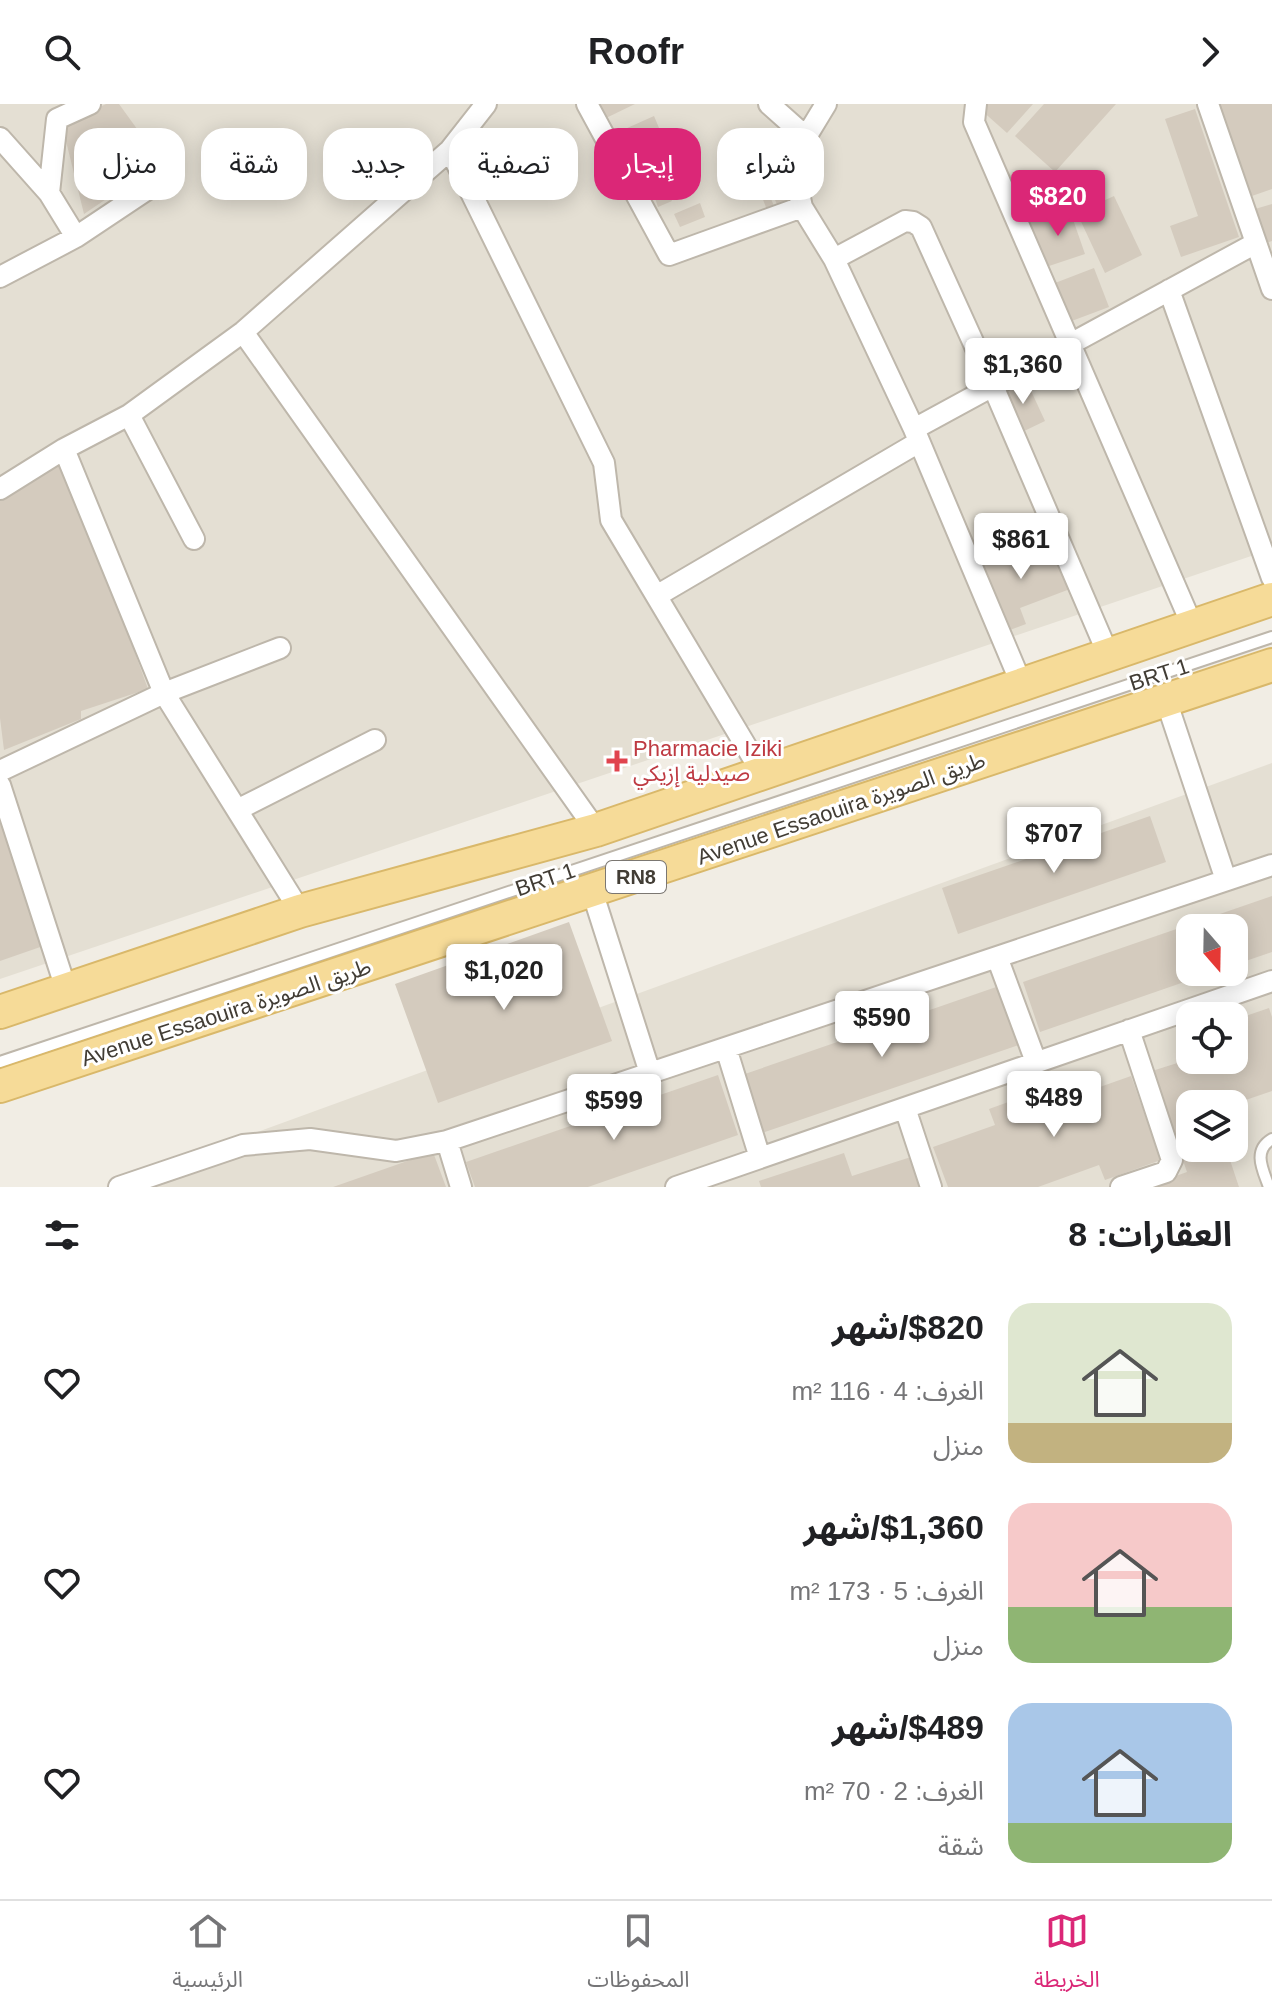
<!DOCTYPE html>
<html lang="ar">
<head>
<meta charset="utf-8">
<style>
  :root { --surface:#fff; --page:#f2f2f2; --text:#202124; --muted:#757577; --line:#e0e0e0; --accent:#db2777 }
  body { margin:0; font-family:Arial,"Noto Sans Arabic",sans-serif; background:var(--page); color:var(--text); direction:rtl; height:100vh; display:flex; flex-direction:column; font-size:30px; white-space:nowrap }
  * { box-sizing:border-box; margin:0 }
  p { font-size:26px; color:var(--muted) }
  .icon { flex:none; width:44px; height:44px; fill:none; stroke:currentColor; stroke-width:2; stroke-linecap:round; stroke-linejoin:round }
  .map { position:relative; height:1083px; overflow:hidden; direction:ltr }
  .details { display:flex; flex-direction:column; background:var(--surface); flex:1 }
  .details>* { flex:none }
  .guide { position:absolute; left:24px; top:24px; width:800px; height:72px; direction:rtl; display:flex; gap:16px }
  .needle { width:52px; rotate:160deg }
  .controls { position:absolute; left:1176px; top:810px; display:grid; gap:16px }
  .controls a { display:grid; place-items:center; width:72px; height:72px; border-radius:16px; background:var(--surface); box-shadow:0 4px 20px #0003; font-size:40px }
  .price { position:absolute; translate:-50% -68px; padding:0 18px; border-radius:8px; background:#fff; color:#222; font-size:26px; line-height:52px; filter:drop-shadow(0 2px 4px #0008) }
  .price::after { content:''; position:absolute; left:50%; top:48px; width:24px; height:18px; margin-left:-12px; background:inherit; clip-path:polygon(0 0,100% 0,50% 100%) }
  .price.active { background:var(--accent); color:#fff }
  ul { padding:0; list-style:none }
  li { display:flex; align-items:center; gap:24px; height:200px; padding:0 40px }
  li span { display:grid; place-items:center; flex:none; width:224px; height:160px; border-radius:24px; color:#555 }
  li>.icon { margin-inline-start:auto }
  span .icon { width:96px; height:96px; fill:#fffc; stroke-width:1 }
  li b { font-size:34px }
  h2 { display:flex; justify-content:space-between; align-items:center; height:96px; padding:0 40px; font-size:34px }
  .pill { padding:0 28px; border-radius:24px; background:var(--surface); box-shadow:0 4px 20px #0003; font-size:28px; line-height:72px }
  .pill.active { background:var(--accent); color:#fff }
  header { display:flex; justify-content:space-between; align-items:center; height:104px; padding:0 40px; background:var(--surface); font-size:36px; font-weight:800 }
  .dock { display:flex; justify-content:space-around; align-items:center; height:112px; border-top:2px solid var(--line); background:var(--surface); font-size:22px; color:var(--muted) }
  .dock a { display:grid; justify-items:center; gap:4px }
  .dock .active { color:var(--accent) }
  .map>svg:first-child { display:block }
  .residential { fill:#e4dfd3; fill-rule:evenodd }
  .building { fill:#d4cbbe }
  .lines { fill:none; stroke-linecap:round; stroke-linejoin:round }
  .lane-casing { stroke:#beb7ab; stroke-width:14 }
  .street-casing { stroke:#beb7ab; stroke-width:24 }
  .primary-casing { stroke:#d9b86a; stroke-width:36 }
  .lane { stroke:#fff; stroke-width:10 }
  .street { stroke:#fff; stroke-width:20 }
  .primary { stroke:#f6db98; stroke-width:32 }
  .health-dot { fill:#e0444e; stroke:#fff; stroke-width:3 }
  .labels { text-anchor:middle; stroke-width:6; stroke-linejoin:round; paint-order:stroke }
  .shield { fill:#fff; stroke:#7b7772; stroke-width:2 }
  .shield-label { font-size:20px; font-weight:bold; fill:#423d35 }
  .street-label { font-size:22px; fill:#423d35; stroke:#fff }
  .health-label { font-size:22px; fill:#be3a42; stroke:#fff; text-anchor:start }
</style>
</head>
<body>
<header><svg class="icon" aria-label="forward" viewBox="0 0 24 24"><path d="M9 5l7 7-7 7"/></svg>Roofr<svg class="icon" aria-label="search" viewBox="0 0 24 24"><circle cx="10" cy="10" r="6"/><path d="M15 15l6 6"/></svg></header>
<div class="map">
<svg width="1272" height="1083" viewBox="0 0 1272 1083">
  <rect width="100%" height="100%" fill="#f1ede4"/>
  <!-- residential -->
  <path class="residential" d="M0 0H1272V445L0 875Z
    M1272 659V1083H106ZM1190 824H1234V868H1190ZM1190 912H1234V956H1190ZM1190 1000H1234V1044H1190Z"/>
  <!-- building -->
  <path class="building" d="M106 0H119L161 58 84 110 62 21Z
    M599 0H635L606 14Z
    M984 0H1033L1007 29 980 5Z
    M1044 0H1116L1055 68 1015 32Z
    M1219 0H1272V85L1249 93Z
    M1195 5 1239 133 1181 153 1170 122 1198 112 1165 15Z
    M654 12 665 38 627 55 616 29Z
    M750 53 759 76 736 85 727 62Z
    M784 84 790 101 779 105 772 89Z
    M667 85 672 97 658 103 654 91Z
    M769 90 774 102 767 106 762 93Z
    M1114 92 1142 151 1105 169 1077 109Z
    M700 99 705 113 680 123 674 110Z
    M1272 100V137L1266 139 1255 105Z
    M1069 104 1085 150 1046 163 1030 118Z
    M1094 164 1109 203 1069 218 1055 179Z
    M1026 276 1045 317 1020 329 1001 288Z
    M60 354 103 460 148 585 81 607V615L4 646 0 614V392Z
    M1011 437 1019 458 1054 445 1070 485 1020 504 1026 520 1007 527 977 451Z
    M0 705 46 841 0 857Z
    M1150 712 1166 758 958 830 942 784Z
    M1272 792V848L1234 861V824H1190V868H1213L1040 928 1023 878Z
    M569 818 612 937 438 999 395 880Z
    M1002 881 1022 940 762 1029 742 971Z
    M1269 904 1272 913V987L1234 1000H1190V1044H1226L1239 1083H1145L1187 1068 1152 967 1190 955 1234 956V916Z
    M718 971 738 1031 588 1083H475L466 1058Z
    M1131 972 1161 1056 1105 1076 1099 1061 1038 1083H948L933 1043 995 1021 989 1005 1074 974 1080 990Z
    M433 1048 446 1083H333Z
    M844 1049 852 1072 914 1052 924 1083H761L759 1077Z"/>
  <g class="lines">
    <defs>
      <path id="lane" d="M0 958 1272 533
        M1269 1083C1263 1066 1252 1047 1272 1035"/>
      <path id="street" d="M587 0 669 151 802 103
        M769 0 806 33
        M826 0 806 33 794 66 802 103 834 155 914 325 1021 579
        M976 0 974 18 1192 521
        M1208 0 1272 185
        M0 34 49 89 76 133
        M450 46 604 359 611 416 762 669
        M49 89 57 15 90 0
        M834 155 905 117 913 118 921 123 993 282 1108 550
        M0 173 76 133 166 73
        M1169 186 1272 474
        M243 228 596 726
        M129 311 194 435
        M914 325 1256 139
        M64 345 164 589 300 807
        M0 385 64 345 129 311 243 228 450 46 486 0
        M658 491 919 338
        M1166 596 1226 776
        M0 667 164 589 280 544
        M0 681 66 885
        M237 706 375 636
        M592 787 650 969
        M997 853 1036 958
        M726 944 760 1054
        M905 1004 931 1083
        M447 1037 461 1083
        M119 1083 243 1041 310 1035 396 1047 447 1037 1272 761
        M676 1083 1272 877
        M1121 1083 1166 1068 1172 1056 1129 926"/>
      <path id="primary" d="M0 908 300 807 596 726 1272 495
        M0 982 1272 561"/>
    </defs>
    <!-- lane casing -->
    <use href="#lane" class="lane-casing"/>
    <!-- street casing -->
    <use href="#street" class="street-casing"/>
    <!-- primary casing -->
    <use href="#primary" class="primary-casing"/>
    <!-- lane -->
    <use href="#lane" class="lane"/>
    <!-- street -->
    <use href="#street" class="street"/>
    <!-- primary -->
    <use href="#primary" class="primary"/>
  </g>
  <!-- markers -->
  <path class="health-dot" d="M613 645h8v8h8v8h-8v8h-8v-8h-8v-8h8z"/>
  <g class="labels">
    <!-- shield labels -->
    <rect class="shield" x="606" y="757" width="60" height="32" rx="6"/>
    <g class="shield-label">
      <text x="636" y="780">RN8</text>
    </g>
    <!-- street labels -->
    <g class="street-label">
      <text transform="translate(1159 570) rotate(-18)" y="8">BRT 1</text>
      <text transform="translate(841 704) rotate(-19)" y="8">Avenue Essaouira طريق الصويرة</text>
      <text transform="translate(545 775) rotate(-19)" y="8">BRT 1</text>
      <text transform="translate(226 908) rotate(-18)" y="8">Avenue Essaouira طريق الصويرة</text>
    </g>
    <!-- health labels -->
    <g class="health-label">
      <text x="633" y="652">Pharmacie Iziki<tspan x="633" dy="25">صيدلية إزيكي</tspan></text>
    </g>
  </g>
</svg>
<div class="controls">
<a><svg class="needle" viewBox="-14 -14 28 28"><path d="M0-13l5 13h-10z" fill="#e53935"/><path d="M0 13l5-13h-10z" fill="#757577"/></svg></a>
<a><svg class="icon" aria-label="locate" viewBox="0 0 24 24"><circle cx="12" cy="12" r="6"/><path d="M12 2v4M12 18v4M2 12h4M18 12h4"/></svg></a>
<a><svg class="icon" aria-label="layers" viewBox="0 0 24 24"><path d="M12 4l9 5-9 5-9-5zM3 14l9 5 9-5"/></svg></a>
</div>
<b class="price active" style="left:1058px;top:134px">$820</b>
<b class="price" style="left:1023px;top:302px">$1,360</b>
<b class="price" style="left:1021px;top:477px">$861</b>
<b class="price" style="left:1054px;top:771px">$707</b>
<b class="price" style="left:504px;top:908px">$1,020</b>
<b class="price" style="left:882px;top:955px">$590</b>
<b class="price" style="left:1054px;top:1035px">$489</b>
<b class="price" style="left:614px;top:1038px">$599</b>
<div class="guide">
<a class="pill">شراء</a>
<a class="pill active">إيجار</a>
<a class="pill">تصفية</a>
<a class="pill">جديد</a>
<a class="pill">شقة</a>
<a class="pill">منزل</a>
</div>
</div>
<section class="details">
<h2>العقارات: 8<svg class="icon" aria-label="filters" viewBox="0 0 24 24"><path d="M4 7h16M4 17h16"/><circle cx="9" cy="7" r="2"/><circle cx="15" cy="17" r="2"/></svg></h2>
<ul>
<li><span style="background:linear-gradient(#dfe7d0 75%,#c2b280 0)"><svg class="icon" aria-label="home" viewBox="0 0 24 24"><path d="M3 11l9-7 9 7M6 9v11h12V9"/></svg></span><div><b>$820/شهر</b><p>الغرف: 4 · 116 m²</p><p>منزل</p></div><svg class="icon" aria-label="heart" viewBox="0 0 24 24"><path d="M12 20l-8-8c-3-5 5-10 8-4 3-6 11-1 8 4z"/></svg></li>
<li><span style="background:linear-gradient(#f6c9c9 65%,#8fb573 0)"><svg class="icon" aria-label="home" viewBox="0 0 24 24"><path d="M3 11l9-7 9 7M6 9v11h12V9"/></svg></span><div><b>$1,360/شهر</b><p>الغرف: 5 · 173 m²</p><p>منزل</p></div><svg class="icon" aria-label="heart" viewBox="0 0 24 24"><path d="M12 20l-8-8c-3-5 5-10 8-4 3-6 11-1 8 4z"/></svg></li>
<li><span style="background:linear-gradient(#a9c7e8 75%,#8fb573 0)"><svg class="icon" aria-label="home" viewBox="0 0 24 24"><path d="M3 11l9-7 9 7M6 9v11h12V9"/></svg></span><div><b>$489/شهر</b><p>الغرف: 2 · 70 m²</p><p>شقة</p></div><svg class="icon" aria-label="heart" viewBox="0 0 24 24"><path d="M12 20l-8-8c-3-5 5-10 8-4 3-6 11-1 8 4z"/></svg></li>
</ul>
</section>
<nav class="dock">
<a class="active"><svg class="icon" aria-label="map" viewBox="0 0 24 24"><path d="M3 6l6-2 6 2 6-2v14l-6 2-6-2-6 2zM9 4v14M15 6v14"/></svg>الخريطة</a>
<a><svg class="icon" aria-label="saved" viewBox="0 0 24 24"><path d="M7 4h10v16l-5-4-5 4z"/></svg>المحفوظات</a>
<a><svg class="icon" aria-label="home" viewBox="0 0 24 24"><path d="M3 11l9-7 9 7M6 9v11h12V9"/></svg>الرئيسية</a>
</nav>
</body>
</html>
